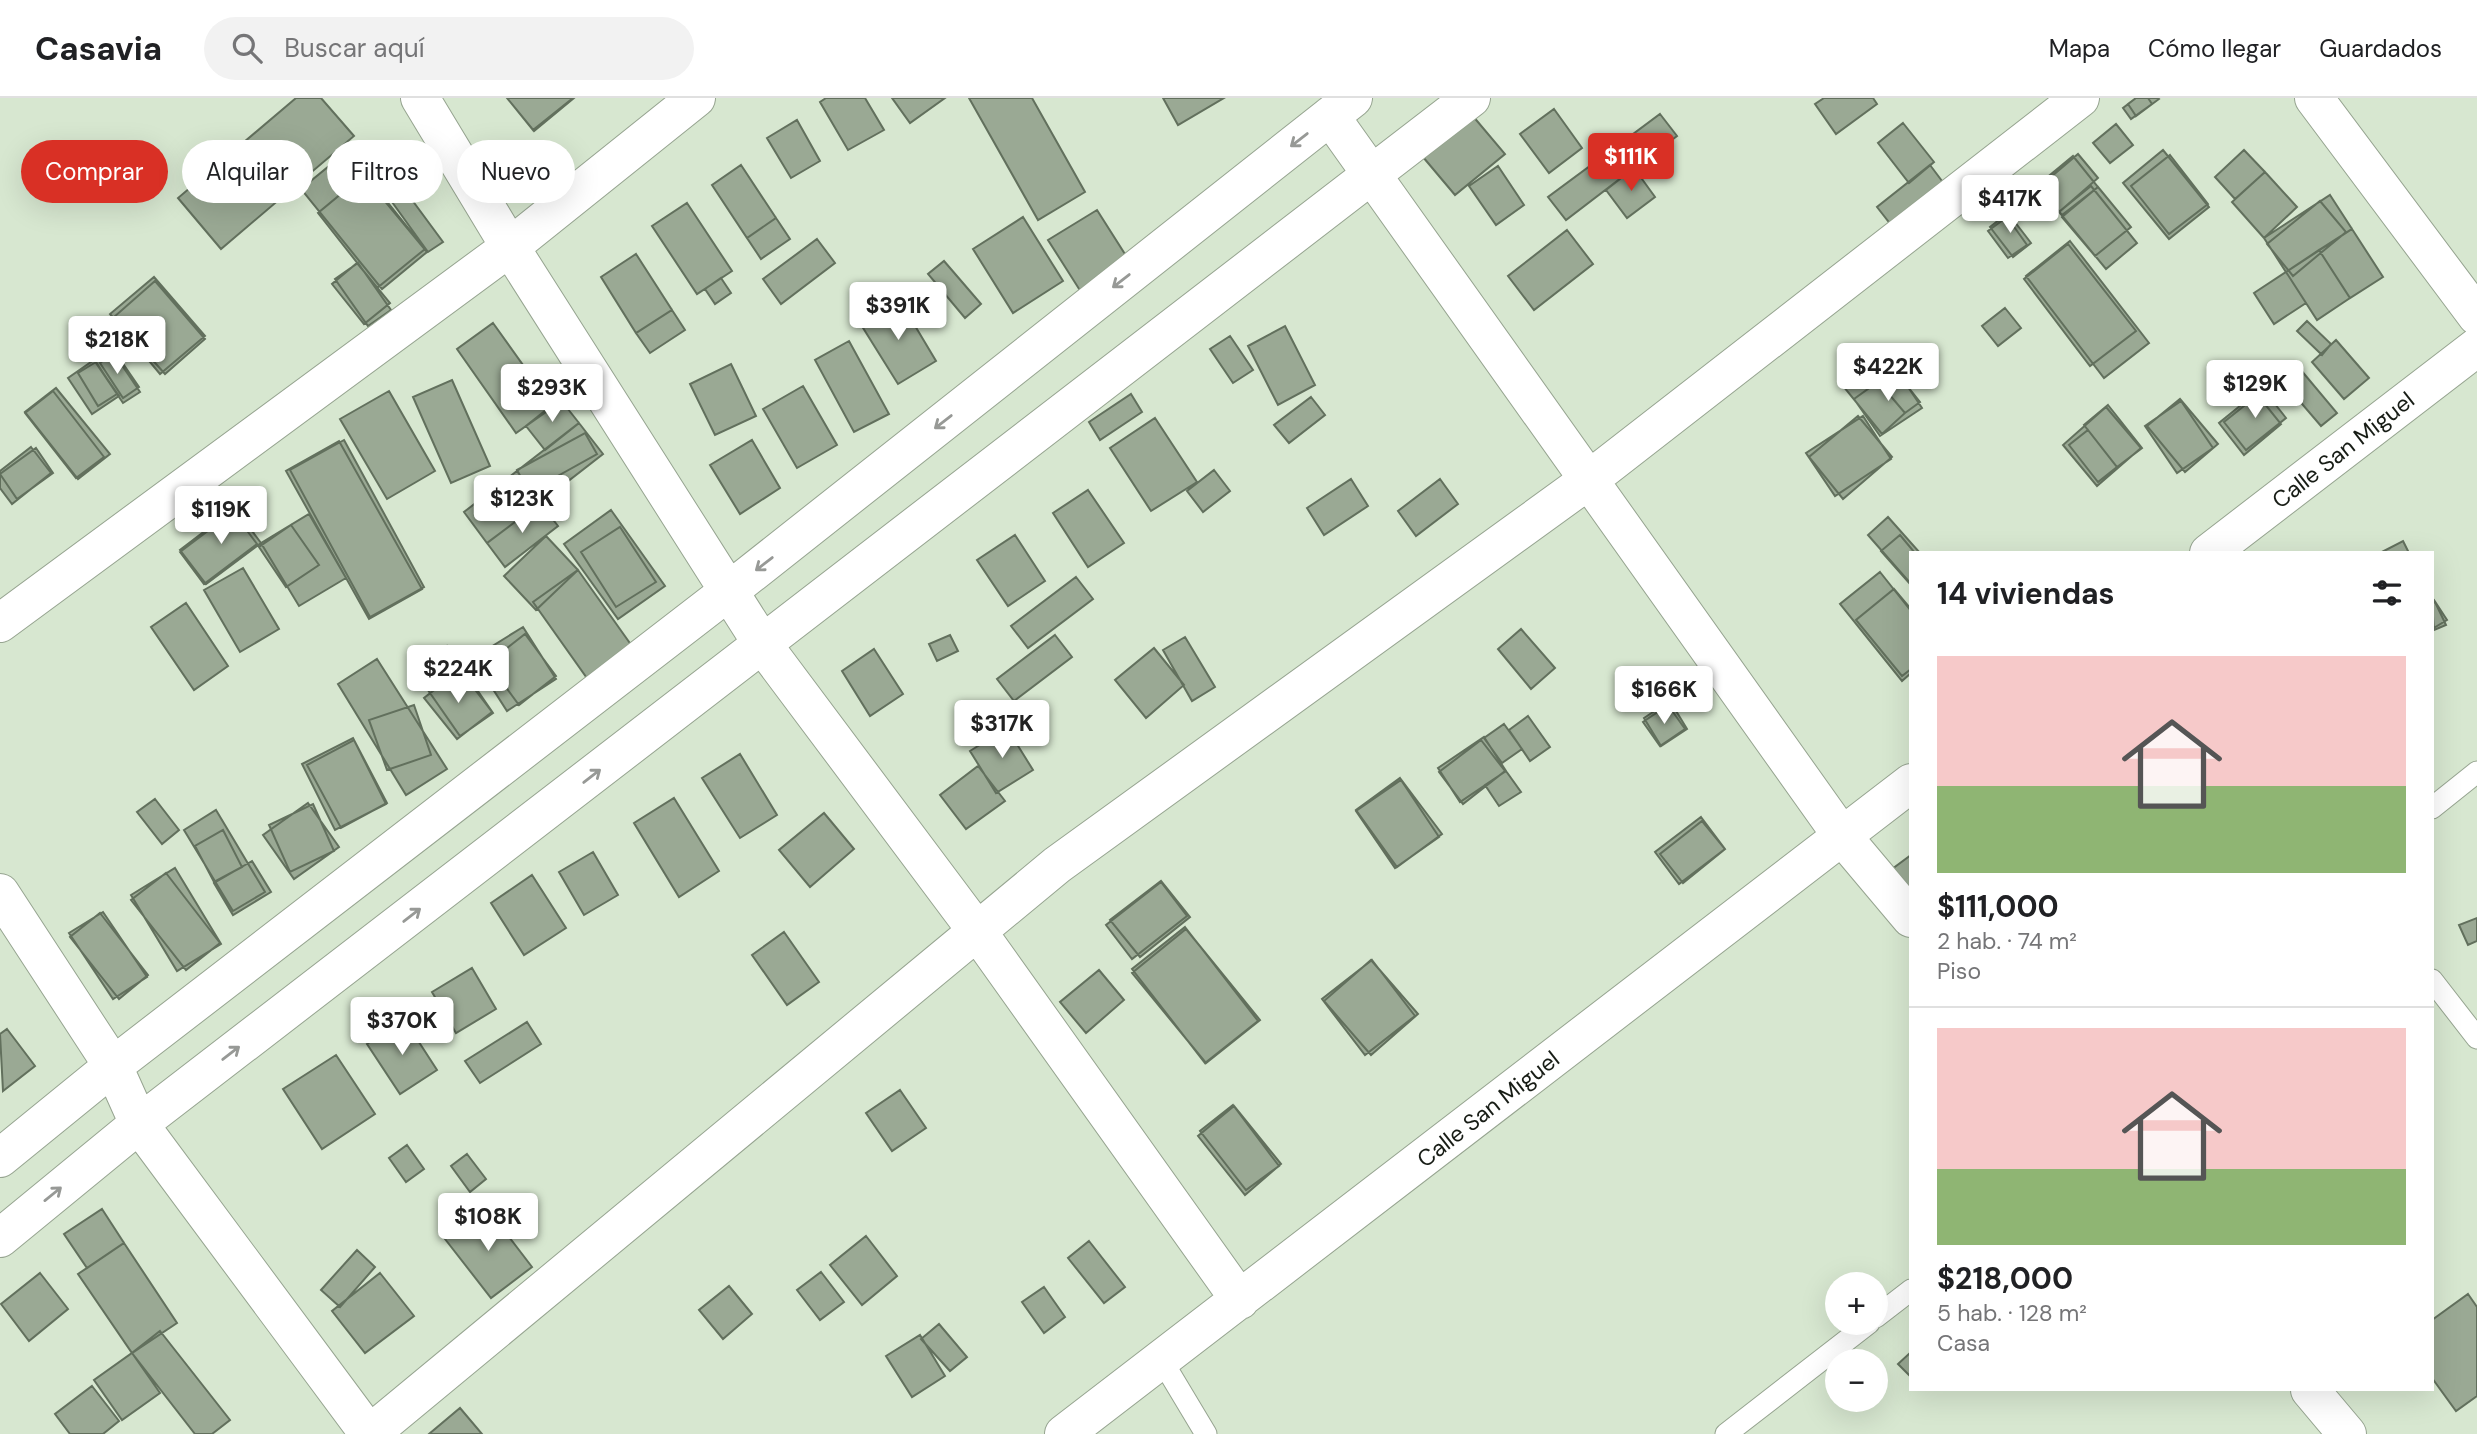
<!DOCTYPE html>
<html lang="es">
<head>
<meta charset="utf-8">
<style>
  :root { --surface:#fff; --page:#f2f2f2; --text:#202124; --muted:#757577; --line:#e0e0e0; --accent:#d93025 }
  body { margin:0; font-family:"DM Sans",sans-serif; background:var(--page); color:var(--text); height:100vh; display:flex; flex-direction:column; font-size:26px; white-space:nowrap }
  * { box-sizing:border-box; margin:0 }
  p { font-size:23px; color:var(--muted) }
  .icon { flex:none; width:38px; height:38px; fill:none; stroke:currentColor; stroke-width:2; stroke-linecap:round; stroke-linejoin:round }
  .map { position:relative; flex:1; overflow:hidden }
  .sheet { position:absolute; left:1909px; top:453px; width:525px; height:840px; display:flex; flex-direction:column; background:var(--surface); border-radius:0px; box-shadow:0 7px 28px #0002 }
  .sheet>* { flex:none }
  .guide { position:absolute; left:21px; top:42px; width:665px; height:63px; display:flex; gap:14px }
  .tools { position:absolute; left:1825px; top:1174px; display:grid; gap:14px }
  .tools a { display:grid; place-items:center; width:63px; height:63px; border-radius:50%; background:var(--surface); box-shadow:0 7px 28px #0002; font-size:35px }
  .price { position:absolute; translate:-50% -60px; padding:0 16px; border-radius:7px; background:#fff; color:#222; font-size:23px; line-height:46px; filter:drop-shadow(0 2px 4px #0008) }
  .price::after { content:''; position:absolute; left:50%; top:42px; width:21px; height:16px; margin-left:-10px; background:inherit; clip-path:polygon(0 0,100% 0,50% 100%) }
  .price.selected { background:var(--accent); color:#fff }
  ul { padding:0; list-style:none }
  li { display:grid; align-content:center; gap:14px; height:371px; padding:0 28px }
  li+li { border-top:2px solid var(--line) }
  li span { display:grid; place-items:center; height:217px; border-radius:0px; color:#555 }
  li>.icon { margin-inline-start:auto }
  span .icon { width:126px; height:126px; fill:#fffc; stroke-width:1 }
  li b { font-size:30px }
  h2 { display:flex; justify-content:space-between; align-items:center; height:84px; padding:0 28px; font-size:30px }
  .pill { padding:0 24px; border-radius:32px; background:var(--surface); box-shadow:0 7px 28px #0002; font-size:24px; line-height:63px }
  .pill.selected { background:var(--accent); color:#fff }
  header { display:flex; align-items:center; gap:42px; box-sizing:border-box; height:98px; padding:0 35px; background:var(--surface); border-bottom:2px solid var(--line) }
  header strong { font-size:33px }
  nav { display:flex; gap:38px; margin-inline-start:auto; font-size:24px }
  .search { width:490px; height:63px; background:var(--page); display:flex; align-items:center; gap:18px; box-sizing:border-box; padding:0 24px; border-radius:38px; color:var(--muted); font-size:26px }
  .map>svg:first-child { display:block }
  .building { fill:#9aa994; stroke:#62705d; stroke-width:2 }
  .lines { fill:none; stroke-linecap:round; stroke-linejoin:round }
  .lane-casing { stroke:#96a490; stroke-width:23 }
  .street-casing { stroke:#96a490; stroke-width:40 }
  .lane { stroke:#fff; stroke-width:21 }
  .street { stroke:#fff; stroke-width:38 }
  .oneway { stroke:#979996 }
  .labels { text-anchor:middle; stroke-width:5; stroke-linejoin:round; paint-order:stroke }
  .street-label { font-size:23px; fill:#171c15; stroke:#fff }
</style>
</head>
<body>
<header>
<strong>Casavia</strong>
<div class="search"><svg class="icon" aria-label="search" viewBox="0 0 24 24"><circle cx="10" cy="10" r="6"/><path d="M15 15l6 6"/></svg>Buscar aquí</div>
<nav><a>Mapa</a><a>Cómo llegar</a><a>Guardados</a></nav>
</header>
<div class="map">
<svg width="2477" height="1336" viewBox="0 0 2477 1336">
  <rect width="100%" height="100%" fill="#d7e7d0"/>
  <!-- building -->
  <path class="building" d="M296 0H321L354 38 221 151 178 100Z
    M507 0H574L534 33Z
    M507 0H573L533 32Z
    M826 0H865L884 32 848 52 820 4Z
    M892 0H945L910 25Z
    M969 0H1032L1085 94 1038 122Z
    M1163 0H1224L1178 27Z
    M1824 0H1873L1877 6 1836 36 1815 6Z
    M2136 0H2148L2152 6 2131 21 2123 10Z
    M2136 0H2158L2159 1 2136 18 2128 6Z
    M1554 11 1582 50 1549 75 1520 36Z
    M1660 16 1677 38 1634 70 1617 48Z
    M1472 17 1505 56 1455 97 1423 59Z
    M797 22 820 63 791 80 767 40Z
    M1903 25 1934 64 1909 85 1878 45Z
    M2116 26 2133 47 2110 65 2093 45Z
    M1617 48 1634 70 1566 122 1548 99Z
    M2163 52 2209 109 2169 141 2123 85Z
    M2244 52 2265 74 2235 101 2215 79Z
    M345 55 427 154 382 191 301 91Z
    M2078 56 2098 80 2059 114 2038 90Z
    M2170 57 2208 106 2169 136 2131 88Z
    M2073 58 2098 89 2062 117 2038 87Z
    M741 67 776 120 747 140 712 87Z
    M1930 67 1945 87 1892 128 1877 109Z
    M1498 68 1524 107 1496 127 1469 88Z
    M1634 70 1655 99 1627 120 1606 92Z
    M2265 74 2297 109 2264 140 2232 104Z
    M365 76 425 151 377 190 318 115Z
    M401 87 443 144 428 154 387 97Z
    M2091 88 2137 145 2106 171 2059 114Z
    M2098 89 2131 129 2095 158 2062 119Z
    M2330 97 2352 131 2286 174 2264 140Z
    M2320 103 2346 134 2293 178 2267 146Z
    M687 105 732 173 697 196 652 128Z
    M1097 112 1130 164 1081 194 1048 142Z
    M2008 115 2031 145 2013 159 1990 129Z
    M1023 119 1063 183 1013 215 973 151Z
    M2007 119 2027 147 2008 160 1988 133Z
    M776 120 790 141 761 161 747 140Z
    M2352 131 2383 179 2350 200 2319 152Z
    M1567 132 1593 166 1534 212 1508 178Z
    M817 141 835 165 781 206 763 181Z
    M2070 143 2149 245 2104 280 2026 178Z
    M2068 146 2136 233 2090 268 2024 181Z
    M2319 152 2350 200 2317 222 2286 174Z
    M636 156 672 212 636 235 601 179Z
    M944 163 981 206 965 220 928 176Z
    M357 165 390 205 364 226 332 186Z
    M358 165 391 212 368 228 335 181Z
    M2286 174 2306 205 2274 226 2254 195Z
    M154 179 205 238 160 276 110 216Z
    M721 180 731 195 715 206 705 191Z
    M155 183 205 241 165 276 114 219Z
    M899 201 936 263 898 286 860 225Z
    M2005 210 2021 230 1998 248 1982 228Z
    M672 212 685 232 650 255 636 235Z
    M2307 223 2331 246 2322 257 2297 233Z
    M493 225 553 309 516 335 457 251Z
    M1285 228 1315 287 1278 307 1248 248Z
    M1230 238 1253 272 1233 285 1210 251Z
    M2336 242 2369 280 2344 301 2312 264Z
    M849 243 889 316 854 334 815 262Z
    M111 251 140 294 123 305 94 262Z
    M115 254 139 289 123 300 100 265Z
    M94 262 119 298 92 316 68 280Z
    M96 264 117 296 98 308 78 275Z
    M2295 265 2337 315 2321 328 2279 279Z
    M731 266 756 318 715 337 690 286Z
    M1866 269 1905 315 1882 336 1843 288Z
    M1896 271 1922 310 1880 338 1854 301Z
    M1897 275 1920 304 1905 315 1882 288Z
    M452 282 490 368 451 385 413 299Z
    M803 288 837 347 797 370 763 311Z
    M56 290 110 356 78 381 25 314Z
    M2264 292 2286 320 2246 352 2224 324Z
    M53 293 104 359 76 380 25 315Z
    M389 293 435 373 387 401 340 321Z
    M2256 295 2281 326 2244 357 2219 325Z
    M1131 296 1142 314 1100 342 1089 324Z
    M1311 299 1325 317 1289 345 1274 327Z
    M560 301 579 325 545 352 526 328Z
    M2180 301 2218 346 2185 374 2147 328Z
    M2181 303 2213 350 2177 375 2145 328Z
    M2108 307 2142 350 2117 369 2084 327Z
    M2106 309 2141 350 2097 388 2063 347Z
    M1858 318 1892 359 1843 401 1809 359Z
    M1863 318 1891 361 1835 398 1806 355Z
    M1155 320 1197 384 1151 413 1110 350Z
    M579 325 603 356 540 405 517 373Z
    M2088 332 2117 369 2098 384 2069 347Z
    M585 335 597 356 529 394 517 372Z
    M344 342 424 489 370 519 290 372Z
    M752 342 780 390 740 416 710 367Z
    M339 343 422 491 369 521 286 373Z
    M31 349 51 375 12 406 0 390V373Z
    M36 350 53 375 17 401 0 376Z
    M1214 372 1230 393 1203 414 1187 393Z
    M517 373 540 405 487 445 464 414Z
    M1351 381 1368 408 1324 437 1307 410Z
    M1440 381 1458 406 1416 438 1398 413Z
    M1088 392 1124 445 1088 469 1053 415Z
    M540 405 558 428 505 469 487 445Z
    M235 410 261 445 206 486 180 452Z
    M611 412 665 488 618 521 564 446Z
    M233 414 257 446 204 486 180 454Z
    M309 416 346 480 299 508 261 445Z
    M1888 419 1920 455H1911V486L1868 437Z
    M291 427 319 467 286 489 259 449Z
    M620 429 656 484 616 509 581 454Z
    M1015 437 1045 483 1008 508 977 462Z
    M1900 437 1915 455H1911L1910 486 1881 453Z
    M546 438 578 472 536 512 504 478Z
    M2403 443 2409 455H2380Z
    M243 470 279 531 240 554 204 492Z
    M578 472 639 558 594 590 533 504Z
    M1880 474 1911 513V575L1902 583 1840 506Z
    M1076 479 1093 501 1028 550 1011 528Z
    M1894 491 1911 511V571L1902 578 1856 522Z
    M2434 502 2447 522 2432 531V503Z
    M2435 504 2446 527 2434 532 2432 505Z
    M186 505 228 568 194 592 151 529Z
    M523 529 556 581 507 613 473 560Z
    M1521 531 1555 570 1531 591 1498 551Z
    M525 536 556 578 519 607 488 565Z
    M950 537 958 553 937 563 929 546Z
    M1055 537 1072 559 1014 603 997 581Z
    M1185 539 1215 589 1192 603 1163 552Z
    M447 548 493 615 460 638 414 572Z
    M1154 550 1184 587 1146 620 1115 582Z
    M874 551 903 596 870 618 842 573Z
    M377 561 447 671 406 697 338 586Z
    M460 572 492 614 457 641 424 600Z
    M1670 603 1687 631 1661 648 1644 620Z
    M414 607 431 657 387 672 369 622Z
    M1668 607 1685 631 1660 648 1643 624Z
    M1528 618 1550 649 1530 663 1509 632Z
    M1504 626 1522 651 1502 665 1484 640Z
    M1007 630 1033 672 996 695 970 653Z
    M1484 639 1506 673 1460 704 1438 670Z
    M353 640 386 706 335 732 302 666Z
    M354 642 387 705 341 730 307 667Z
    M1481 642 1505 673 1463 706 1439 674Z
    M740 656 777 717 740 740 702 680Z
    M978 668 1005 703 966 731 940 697Z
    M1506 673 1521 694 1499 708 1485 687Z
    M1400 680 1442 736 1397 769 1356 712Z
    M1401 682 1439 739 1395 770 1356 713Z
    M674 700 719 773 679 799 634 725Z
    M155 701 179 732 162 746 137 714Z
    M308 705 339 749 294 781 263 737Z
    M313 706 334 753 290 774 269 727Z
    M216 712 265 794 233 813 184 732Z
    M824 715 854 751 810 789 779 752Z
    M1701 719 1725 751 1679 786 1655 754Z
    M1702 723 1725 751 1683 785 1660 756Z
    M223 732 242 769 214 784 195 748Z
    M593 754 618 797 584 817 559 774Z
    M1911 757V813L1884 777Z
    M252 763 271 794 233 817 214 785Z
    M175 770 221 846 177 873 131 797Z
    M166 775 220 845 186 872 131 802Z
    M532 777 566 830 524 857 491 805Z
    M1161 783 1190 819 1140 859 1110 822Z
    M1161 784 1187 818 1132 861 1106 827Z
    M103 814 147 879 113 901 69 835Z
    M100 815 148 877 119 901 70 839Z
    M2477 820V843L2468 847 2459 827Z
    M1185 829 1258 923 1205 965 1132 871Z
    M1186 831 1260 922 1206 965 1132 875Z
    M784 834 819 884 787 907 752 857Z
    M1371 862 1418 916 1371 957 1324 903Z
    M1372 862 1415 918 1365 957 1322 901Z
    M472 870 496 911 456 935 432 894Z
    M1099 872 1124 902 1086 935 1060 904Z
    M404 921 437 972 400 996 367 946Z
    M527 924 541 946 480 985 465 963Z
    M7 931 35 968 3 993 0 936Z
    M336 957 375 1016 322 1051 283 991Z
    M900 992 926 1030 892 1053 866 1015Z
    M1233 1007 1279 1068 1246 1092 1200 1033Z
    M1234 1008 1281 1066 1245 1097 1198 1038Z
    M407 1047 424 1071 406 1084 389 1060Z
    M467 1056 486 1081 470 1094 451 1068Z
    M486 1109 532 1169 491 1200 445 1141Z
    M102 1111 124 1145 87 1170 64 1136Z
    M866 1138 897 1178 862 1207 830 1167Z
    M1089 1143 1125 1189 1104 1205 1068 1160Z
    M124 1145 177 1225 132 1255 78 1176Z
    M357 1152 375 1169 340 1209 321 1192Z
    M821 1174 844 1204 820 1222 797 1192Z
    M40 1175 68 1211 29 1243 1 1206Z
    M380 1175 414 1218 365 1255 332 1213Z
    M729 1188 752 1216 723 1241 699 1212Z
    M1044 1189 1065 1219 1044 1235 1022 1204Z
    M2468 1196 2477 1209V1298L2456 1313 2432 1280V1222Z
    M939 1226 967 1259 950 1273 921 1241Z
    M160 1233 230 1322 212 1336H195L132 1255Z
    M920 1237 945 1278 912 1299 886 1258Z
    M1911 1254V1279L1898 1266Z
    M132 1255 160 1295 122 1322 94 1282Z
    M92 1288 119 1323 103 1336H70L55 1316Z
    M460 1310 482 1336H429Z"/>
  <g class="lines">
    <defs>
      <path id="lane" d="M2432 710 2477 674
        M2432 882 2477 940
        M1876 1219 1911 1192
        M1161 1261 1206 1336
        M1726 1336 1869 1225"/>
      <path id="street" d="M420 0 510 149 763 547 977 833 1240 1202
        M2314 0 2477 218
        M1330 18 1842 738 1911 820
        M2209 455 2477 249
        M0 525 510 149 696 0
        M0 795 113 968 139 1026 369 1336
        M0 1060 113 968 729 493 1353 0
        M0 1140 139 1026 1471 0
        M2310 1292 2347 1336
        M370 1336 1057 767 1590 381 2080 0
        M1064 1336 1911 685"/>
    </defs>
    <!-- lane casing -->
    <use href="#lane" class="lane-casing"/>
    <!-- street casing -->
    <use href="#street" class="street-casing"/>
    <!-- lane -->
    <use href="#lane" class="lane"/>
    <!-- street -->
    <use href="#street" class="street"/>
  </g>
  <!-- one-way arrows -->
  <defs><path id="oneway-shaft" d="M-6 0H5M1.5-3L5.5 0L1.5 3" fill="none" stroke-width="1.6" stroke-linecap="round" stroke-linejoin="round" transform="scale(1.75)"/></defs>
  <g class="oneway">
    <use href="#oneway-shaft" transform="translate(1299 42) rotate(142)"/>
    <use href="#oneway-shaft" transform="translate(1121 183) rotate(142)"/>
    <use href="#oneway-shaft" transform="translate(943 324) rotate(142)"/>
    <use href="#oneway-shaft" transform="translate(764 466) rotate(142)"/>
    <use href="#oneway-shaft" transform="translate(592 678) rotate(-38)"/>
    <use href="#oneway-shaft" transform="translate(412 817) rotate(-38)"/>
    <use href="#oneway-shaft" transform="translate(231 955) rotate(-38)"/>
    <use href="#oneway-shaft" transform="translate(53 1096) rotate(-39)"/>
  </g>
  <g class="labels">
    <!-- street labels -->
    <g class="street-label">
      <text transform="translate(2343 352) rotate(-38)" y="8">Calle San Miguel</text>
      <text transform="translate(1488 1011) rotate(-38)" y="8">Calle San Miguel</text>
    </g>
  </g>
</svg>
<div class="tools">
<a>+</a>
<a>−</a>
</div>
<b class="price selected" style="left:1631px;top:95px">$111K</b>
<b class="price" style="left:2010px;top:137px">$417K</b>
<b class="price" style="left:898px;top:244px">$391K</b>
<b class="price" style="left:117px;top:278px">$218K</b>
<b class="price" style="left:1888px;top:305px">$422K</b>
<b class="price" style="left:2255px;top:322px">$129K</b>
<b class="price" style="left:552px;top:326px">$293K</b>
<b class="price" style="left:522px;top:437px">$123K</b>
<b class="price" style="left:221px;top:448px">$119K</b>
<b class="price" style="left:458px;top:607px">$224K</b>
<b class="price" style="left:1664px;top:628px">$166K</b>
<b class="price" style="left:1002px;top:662px">$317K</b>
<b class="price" style="left:402px;top:959px">$370K</b>
<b class="price" style="left:488px;top:1155px">$108K</b>
<div class="guide">
<a class="pill selected">Comprar</a>
<a class="pill">Alquilar</a>
<a class="pill">Filtros</a>
<a class="pill">Nuevo</a>
</div>
<section class="sheet">
<h2>14 viviendas<svg class="icon" aria-label="filters" viewBox="0 0 24 24"><path d="M4 7h16M4 17h16"/><circle cx="9" cy="7" r="2"/><circle cx="15" cy="17" r="2"/></svg></h2>
<ul>
<li><span style="background:linear-gradient(#f6c9c9 60%,#8fb573 0)"><svg class="icon" aria-label="home" viewBox="0 0 24 24"><path d="M3 11l9-7 9 7M6 9v11h12V9"/></svg></span><div><b>$111,000</b><p>2 hab. · 74 m²</p><p>Piso</p></div></li>
<li><span style="background:linear-gradient(#f6c9c9 65%,#8fb573 0)"><svg class="icon" aria-label="home" viewBox="0 0 24 24"><path d="M3 11l9-7 9 7M6 9v11h12V9"/></svg></span><div><b>$218,000</b><p>5 hab. · 128 m²</p><p>Casa</p></div></li>
</ul>
</section>
</div>
</body>
</html>
